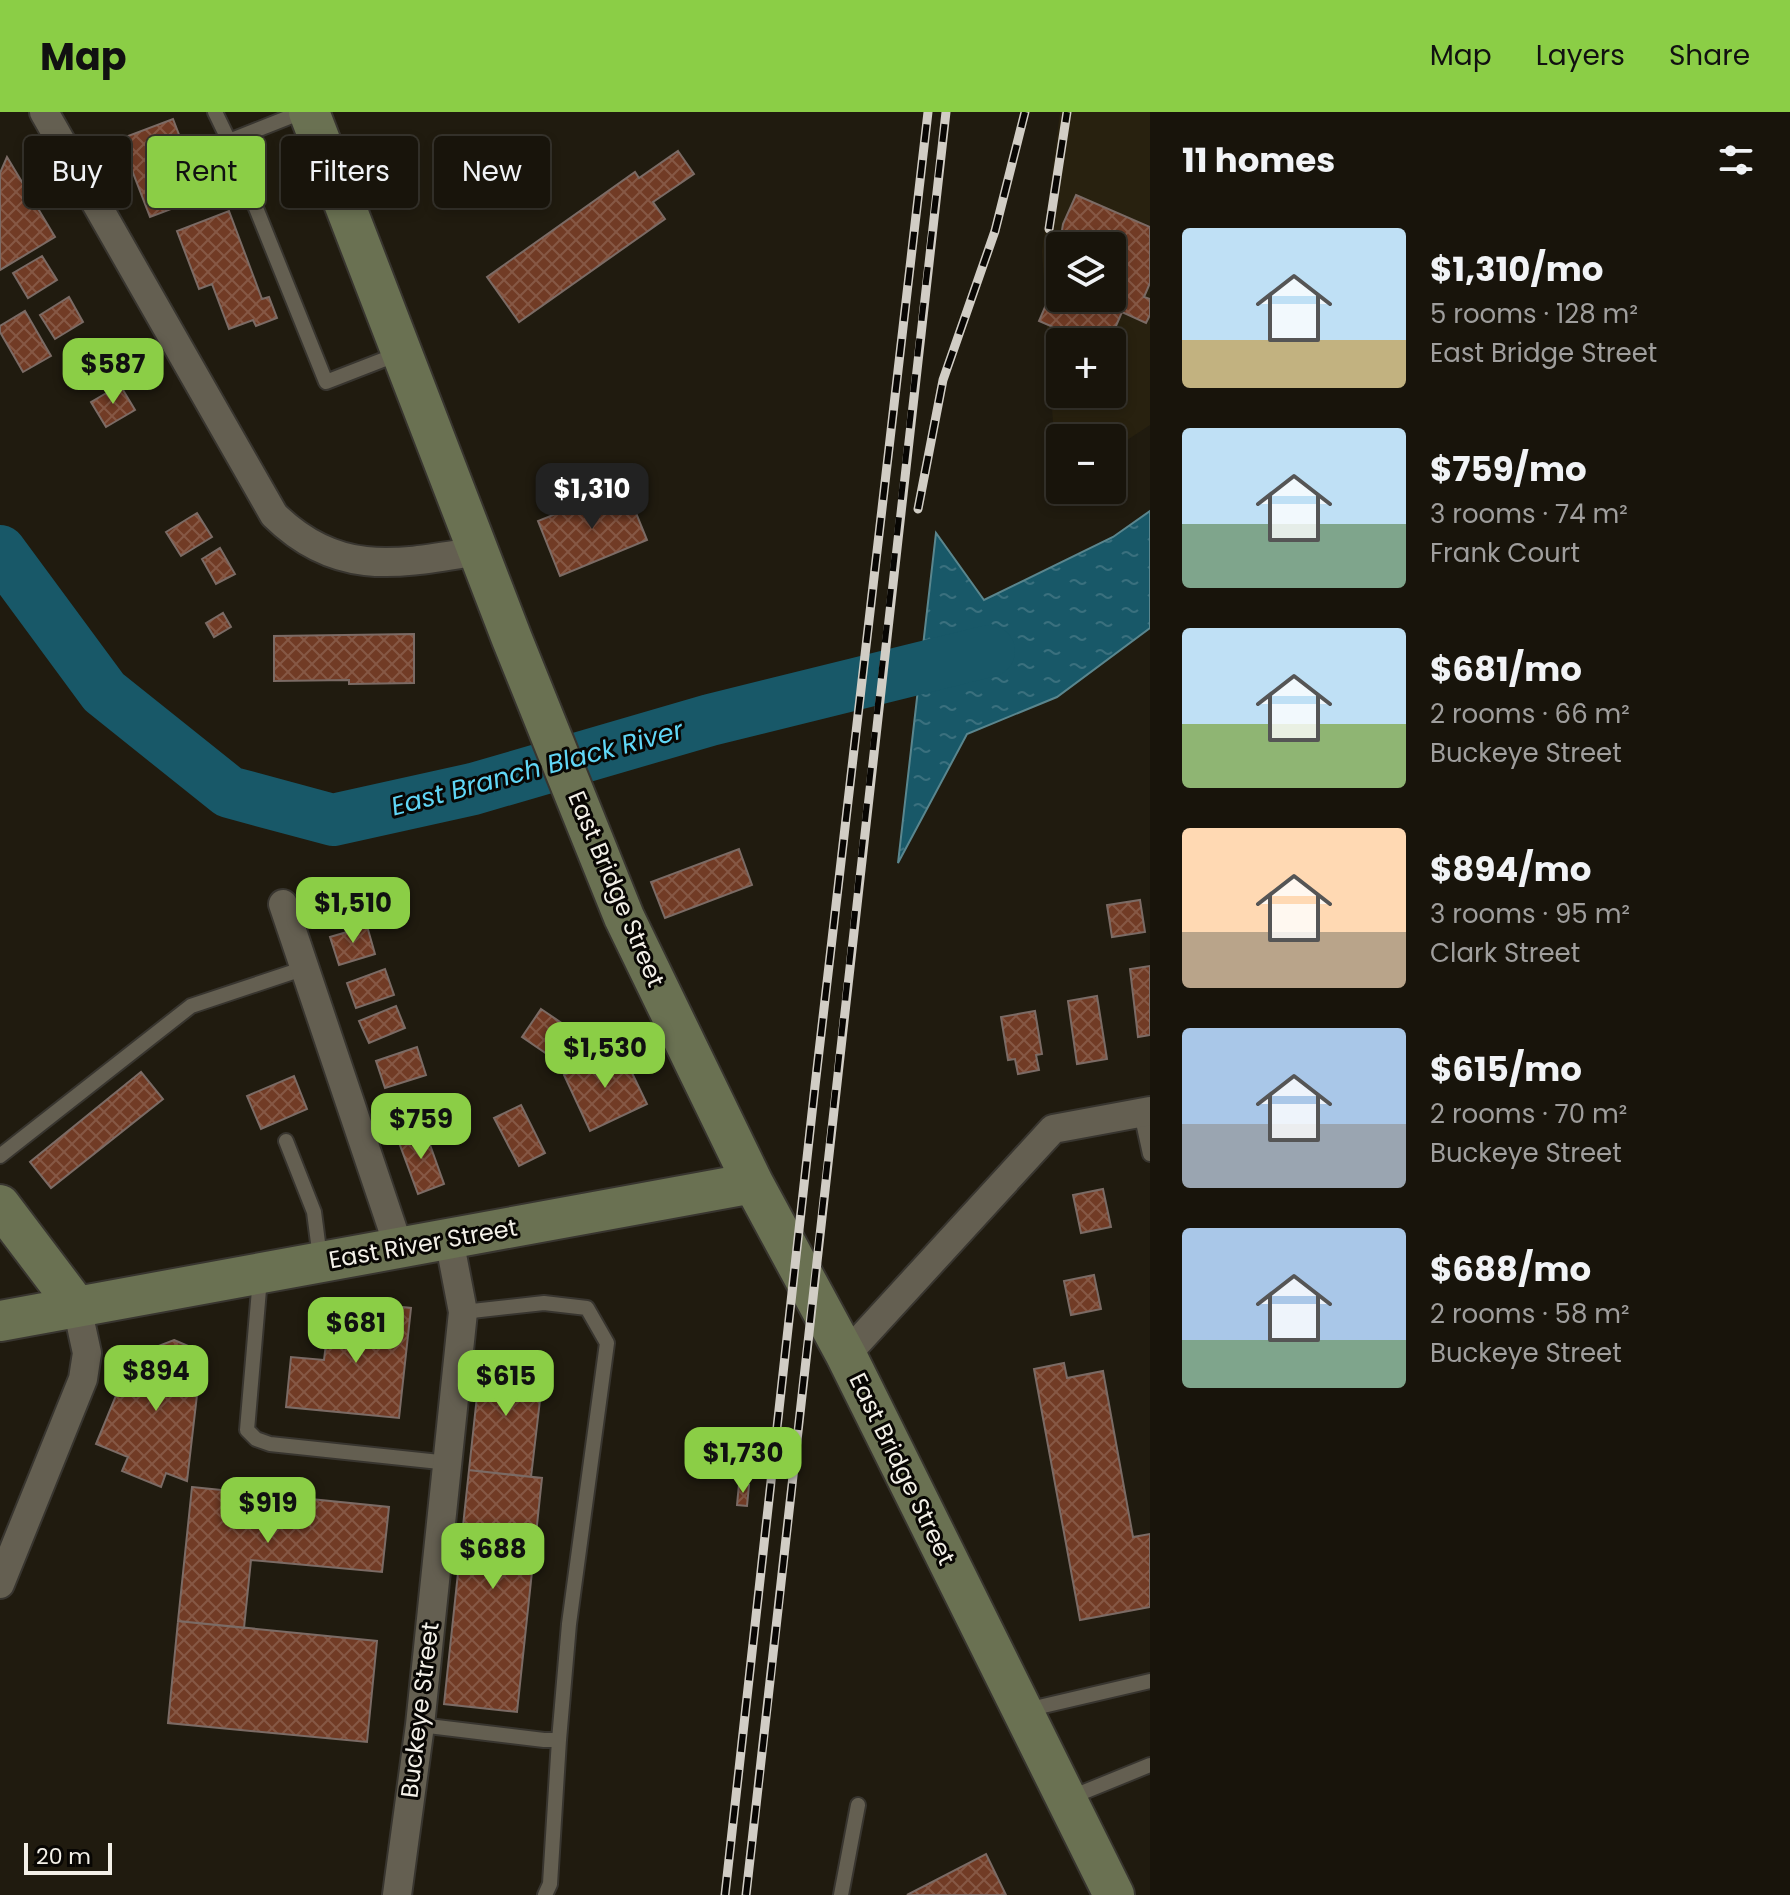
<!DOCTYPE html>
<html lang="en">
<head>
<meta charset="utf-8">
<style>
  :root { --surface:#18140b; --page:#252119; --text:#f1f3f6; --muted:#9f9e9d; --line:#36332c; --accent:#8bce46 }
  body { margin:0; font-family:Poppins,sans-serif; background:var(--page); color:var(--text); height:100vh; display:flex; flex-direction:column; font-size:30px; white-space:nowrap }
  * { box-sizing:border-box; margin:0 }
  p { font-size:26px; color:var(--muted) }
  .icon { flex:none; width:44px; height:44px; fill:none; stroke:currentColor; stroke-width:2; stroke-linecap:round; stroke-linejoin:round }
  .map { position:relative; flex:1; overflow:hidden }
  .sheet { display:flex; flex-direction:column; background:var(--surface); width:640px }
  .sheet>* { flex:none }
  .top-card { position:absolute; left:24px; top:24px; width:760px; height:72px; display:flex; gap:16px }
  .buttons { position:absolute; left:1046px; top:120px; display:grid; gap:16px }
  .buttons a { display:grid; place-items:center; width:80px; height:80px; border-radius:8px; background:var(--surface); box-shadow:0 4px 12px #0003,0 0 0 2px var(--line); font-size:40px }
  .scale { position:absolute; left:24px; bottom:20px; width:88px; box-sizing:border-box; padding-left:8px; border:4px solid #f3f0e8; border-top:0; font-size:22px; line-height:28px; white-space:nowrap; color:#f3f0e8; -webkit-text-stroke:6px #080603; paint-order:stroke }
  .price { position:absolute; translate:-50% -68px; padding:0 18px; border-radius:16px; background:var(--accent); color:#111; font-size:26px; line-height:52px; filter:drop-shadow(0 2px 4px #0008) }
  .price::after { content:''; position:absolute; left:50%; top:48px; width:24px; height:18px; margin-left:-12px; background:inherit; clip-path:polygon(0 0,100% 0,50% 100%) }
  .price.selected { background:#222; color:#fff }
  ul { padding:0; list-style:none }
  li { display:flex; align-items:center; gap:24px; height:200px; padding:0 32px }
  li span { display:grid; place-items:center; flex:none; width:224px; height:160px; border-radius:8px; color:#555 }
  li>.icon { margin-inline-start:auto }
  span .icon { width:96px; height:96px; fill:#fffc; stroke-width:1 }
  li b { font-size:34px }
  h2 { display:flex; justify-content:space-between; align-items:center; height:96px; padding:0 32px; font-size:34px }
  .tag { padding:0 28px; border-radius:8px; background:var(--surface); box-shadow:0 4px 12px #0003,0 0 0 2px var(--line); font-size:28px; line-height:72px }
  .tag.selected { background:var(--accent); color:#111 }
  header { display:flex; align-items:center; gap:48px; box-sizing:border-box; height:112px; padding:0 40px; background:var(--accent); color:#111 }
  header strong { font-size:38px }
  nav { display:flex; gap:44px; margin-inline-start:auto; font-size:28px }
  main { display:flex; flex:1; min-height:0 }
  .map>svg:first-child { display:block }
  .built { fill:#28210f; fill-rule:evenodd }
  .water { fill:url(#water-ripples); stroke:#5a868e; stroke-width:2 }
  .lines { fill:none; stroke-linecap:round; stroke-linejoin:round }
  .river { stroke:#185868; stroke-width:52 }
  .building { fill:url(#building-cross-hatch); stroke:#7b6b65; stroke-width:2; fill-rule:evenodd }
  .lane-casing { stroke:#38352f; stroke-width:18 }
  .street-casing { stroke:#38352f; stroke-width:32 }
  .secondary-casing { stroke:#38352f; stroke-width:44 }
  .lane { stroke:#645f51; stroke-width:14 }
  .street { stroke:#645f51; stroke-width:28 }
  .secondary { stroke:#6a7152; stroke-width:40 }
  .rail-casing { stroke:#d1cdc5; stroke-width:9 }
  .rail { stroke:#080603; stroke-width:6; stroke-dasharray:18; stroke-linecap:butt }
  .labels { text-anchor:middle; stroke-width:6; stroke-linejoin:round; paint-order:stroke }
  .street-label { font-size:24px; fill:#f3f0e8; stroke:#080603 }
  .water-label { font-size:26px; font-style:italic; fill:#60d6f6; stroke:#080603 }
</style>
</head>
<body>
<header>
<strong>Map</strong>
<nav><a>Map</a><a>Layers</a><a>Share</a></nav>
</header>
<main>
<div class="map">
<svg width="1150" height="1783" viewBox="0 0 1150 1783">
  <defs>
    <pattern id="water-ripples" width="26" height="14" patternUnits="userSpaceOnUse" patternTransform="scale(2)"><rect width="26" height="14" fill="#185868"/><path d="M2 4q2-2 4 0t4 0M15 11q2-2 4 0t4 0" fill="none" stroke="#3a707e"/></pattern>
    <pattern id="building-cross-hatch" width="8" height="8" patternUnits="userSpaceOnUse" patternTransform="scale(2)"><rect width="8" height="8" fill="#713b25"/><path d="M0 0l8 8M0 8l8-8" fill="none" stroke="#865845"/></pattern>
  </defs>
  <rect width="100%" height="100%" fill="#201b0f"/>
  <!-- built -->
  <path class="built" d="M1060 0H1150V313L1112 338V326H1060V372L1057 375 1042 139ZM1060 134H1112V186H1060ZM1060 230H1112V282H1060Z"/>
  <!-- water -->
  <path class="water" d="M1150 399V516L1057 585 967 622 898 751 936 421 984 488 1113 425Z"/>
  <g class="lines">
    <!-- river -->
    <path class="river" d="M0 439 104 580 229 680 333 708 473 677 710 608 989 539"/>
  </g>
  <!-- building -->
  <path class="building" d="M173 7 203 85 150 105 120 27Z
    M678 39 694 62 653 90 665 107 519 210 487 165 635 60 639 66Z
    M7 45 55 125 0 158V61Z
    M1076 83 1150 115V171L1144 185 1150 187V203L1146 211 1122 200 1109 230H1088L1039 209 1052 179 1063 112ZM1060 134H1112V186H1060Z
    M229 99 262 187 269 185 277 206 256 214 253 208 229 217 212 172 199 177 177 119Z
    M42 144 57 168 28 186 13 161Z
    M69 185 83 210 55 227 40 203Z
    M25 199 51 244 23 260 0 220V214Z
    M93 228 109 253 80 271 65 246Z
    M120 273 135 298 106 315 91 290Z
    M625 374 647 428 560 464 538 409Z
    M197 401 212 425 181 444 166 420Z
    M220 436 235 462 216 472 202 447Z
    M223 501 231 515 214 525 206 511Z
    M414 522V571L349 572V568L274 569V524Z
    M739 737 752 773 665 806 651 770Z
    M1140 788 1145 820 1112 825 1107 793Z
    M367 814 375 842 339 853 330 825Z
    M1150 854V923L1138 925 1130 857Z
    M385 857 394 883 356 896 347 871Z
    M1097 884 1107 947 1077 952 1068 889Z
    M396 894 405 916 369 931 359 909Z
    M541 897 569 916 550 944 522 925Z
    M1035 899 1042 942 1036 943 1039 958 1018 962 1015 947 1008 948 1001 905Z
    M417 935 426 963 385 976 376 949Z
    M620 936 647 992 590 1019 564 963Z
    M141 960 163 987 51 1076 30 1050Z
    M294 964 307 997 261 1017 247 984Z
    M521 993 545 1041 519 1054 494 1006Z
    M424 1016 444 1072 418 1082 397 1025Z
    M1103 1077 1111 1115 1081 1121 1073 1083Z
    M1094 1163 1101 1197 1071 1203 1064 1169Z
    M374 1192 411 1196 399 1306 286 1295 291 1245 324 1248 330 1198 373 1202Z
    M174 1228 202 1240 187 1369 166 1361 161 1375 122 1359 128 1345 96 1332 134 1240 145 1245 148 1238Z
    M481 1247 544 1254 531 1365 469 1358Z
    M1064 1251 1067 1266 1103 1259 1133 1425 1150 1422V1495L1080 1508 1034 1257Z
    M469 1358 542 1366 517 1600 444 1592Z
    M739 1372 749 1373 747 1394 737 1393Z
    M192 1375 389 1395 382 1460 251 1448 244 1516 178 1509Z
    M178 1509 377 1529 367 1630 168 1611Z
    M986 1742 1006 1783H907Z"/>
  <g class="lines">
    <defs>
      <path id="lane" d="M215 0 229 29
        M302 0 229 29 326 270 398 242
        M1141 1001 1150 1042
        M286 1029 314 1100 320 1146
        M0 1044 191 894 305 856
        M260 1166 247 1318 256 1327 270 1332 449 1351
        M1026 1598 1150 1569
        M420 1613 544 1628H559L569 1512 607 1231 587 1196 544 1191 463 1200
        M1069 1686 1150 1653
        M545 1783 550 1772 559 1628
        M841 1783 858 1693"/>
      <path id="street" d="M44 0 274 403C338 466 399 452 478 439
        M283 792 399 1136
        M846 1243 1053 1017 1150 999
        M0 1472 83 1267 87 1241 77 1195
        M397 1783 420 1613 463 1200 449 1127"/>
      <path id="secondary" d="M309 0 512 527 624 805 753 1071 846 1243 1114 1783
        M0 1093 77 1195
        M0 1209 753 1071"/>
    </defs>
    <!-- lane casing -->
    <use href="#lane" class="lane-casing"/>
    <!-- street casing -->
    <use href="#street" class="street-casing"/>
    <!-- secondary casing -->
    <use href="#secondary" class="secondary-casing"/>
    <!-- lane -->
    <use href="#lane" class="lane"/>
    <!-- street -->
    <use href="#street" class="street"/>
    <!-- secondary -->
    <use href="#secondary" class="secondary"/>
    <defs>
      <path id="rail" d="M1049 117 1067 0
        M918 397 943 268 995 119 1025 0
        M725 1783 815 974 928 0
        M746 1783C814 1189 875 594 946 0"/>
    </defs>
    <!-- rail casing -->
    <use href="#rail" class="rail-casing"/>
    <!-- rail -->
    <use href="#rail" class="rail"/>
  </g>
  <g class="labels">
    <!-- street labels -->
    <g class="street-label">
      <text transform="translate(616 777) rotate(67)" y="8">East Bridge Street</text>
      <text transform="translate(423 1132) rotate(-10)" y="8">East River Street</text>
      <text transform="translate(902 1357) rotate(64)" y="8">East Bridge Street</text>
      <text transform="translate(420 1598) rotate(-83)" y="8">Buckeye Street</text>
    </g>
    <!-- water labels -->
    <g class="water-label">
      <text transform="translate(537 656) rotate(-15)" y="9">East Branch Black River</text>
    </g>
  </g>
</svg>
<div class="buttons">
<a><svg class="icon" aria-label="layers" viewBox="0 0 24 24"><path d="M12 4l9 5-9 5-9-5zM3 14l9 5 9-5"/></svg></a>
<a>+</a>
<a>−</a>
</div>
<div class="scale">20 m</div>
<b class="price" style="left:113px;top:294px">$587</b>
<b class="price selected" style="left:592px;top:419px">$1,310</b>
<b class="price" style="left:353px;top:833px">$1,510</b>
<b class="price" style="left:605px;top:978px">$1,530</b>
<b class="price" style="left:421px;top:1049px">$759</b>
<b class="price" style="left:356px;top:1253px">$681</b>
<b class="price" style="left:156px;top:1301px">$894</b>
<b class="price" style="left:506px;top:1306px">$615</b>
<b class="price" style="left:743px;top:1383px">$1,730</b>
<b class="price" style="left:268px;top:1433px">$919</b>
<b class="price" style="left:493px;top:1479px">$688</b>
<div class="top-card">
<a class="tag">Buy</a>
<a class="tag selected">Rent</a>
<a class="tag">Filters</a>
<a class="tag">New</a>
</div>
</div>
<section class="sheet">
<h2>11 homes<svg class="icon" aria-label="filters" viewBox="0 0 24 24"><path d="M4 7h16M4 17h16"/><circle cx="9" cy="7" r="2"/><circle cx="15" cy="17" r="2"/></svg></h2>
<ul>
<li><span style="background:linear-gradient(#bfe0f5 70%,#c2b280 0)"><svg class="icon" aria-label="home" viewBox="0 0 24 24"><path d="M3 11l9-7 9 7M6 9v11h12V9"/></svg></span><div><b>$1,310/mo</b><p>5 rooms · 128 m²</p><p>East Bridge Street</p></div></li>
<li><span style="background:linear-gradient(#bfe0f5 60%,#7fa58c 0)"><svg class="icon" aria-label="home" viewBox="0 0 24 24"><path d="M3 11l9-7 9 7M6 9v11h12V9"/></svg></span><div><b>$759/mo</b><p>3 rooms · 74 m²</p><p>Frank Court</p></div></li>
<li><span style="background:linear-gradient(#bfe0f5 60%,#8fb573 0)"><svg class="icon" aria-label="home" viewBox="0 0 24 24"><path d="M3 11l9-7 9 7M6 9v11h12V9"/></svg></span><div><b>$681/mo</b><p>2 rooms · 66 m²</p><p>Buckeye Street</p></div></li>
<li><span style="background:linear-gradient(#ffd9b3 65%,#b9a48a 0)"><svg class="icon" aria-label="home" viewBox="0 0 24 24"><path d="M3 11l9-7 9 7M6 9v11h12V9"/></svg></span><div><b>$894/mo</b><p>3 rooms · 95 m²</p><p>Clark Street</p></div></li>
<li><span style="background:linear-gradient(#a9c7e8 60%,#9aa5b1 0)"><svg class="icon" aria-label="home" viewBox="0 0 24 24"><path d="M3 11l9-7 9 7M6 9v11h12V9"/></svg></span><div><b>$615/mo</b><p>2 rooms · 70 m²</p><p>Buckeye Street</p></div></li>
<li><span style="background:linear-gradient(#a9c7e8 70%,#7fa58c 0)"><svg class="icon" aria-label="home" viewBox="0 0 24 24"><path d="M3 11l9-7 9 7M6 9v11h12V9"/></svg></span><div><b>$688/mo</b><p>2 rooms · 58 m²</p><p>Buckeye Street</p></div></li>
</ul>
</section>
</main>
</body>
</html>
